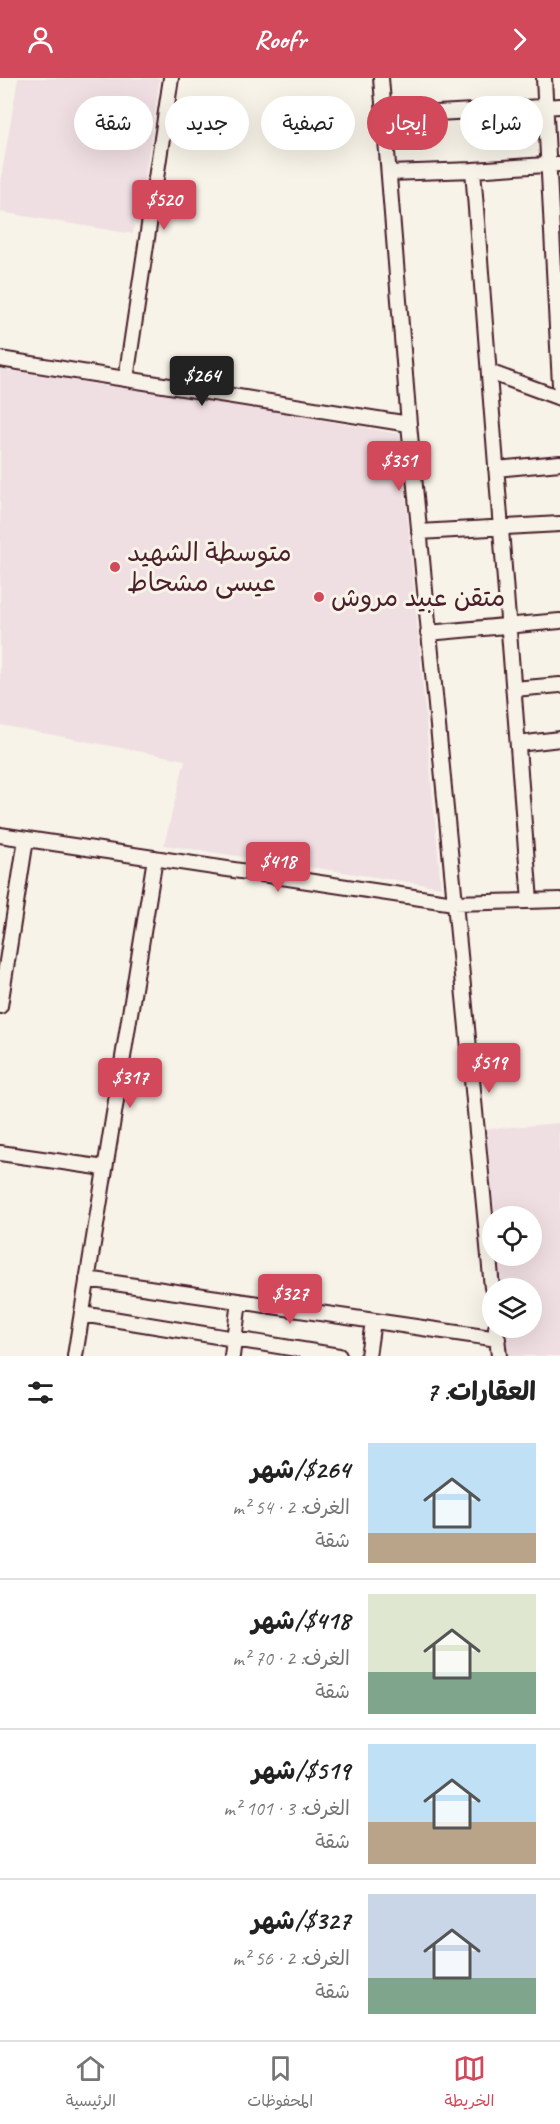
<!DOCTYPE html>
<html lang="ar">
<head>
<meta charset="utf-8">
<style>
  :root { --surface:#fff; --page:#f2f2f2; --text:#222; --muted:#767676; --line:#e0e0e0; --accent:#d1495b }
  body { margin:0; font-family:Caveat,"Playpen Sans Arabic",sans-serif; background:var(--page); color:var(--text); direction:rtl; height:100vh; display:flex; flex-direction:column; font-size:22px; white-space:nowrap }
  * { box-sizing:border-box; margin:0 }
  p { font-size:20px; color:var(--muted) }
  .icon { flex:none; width:33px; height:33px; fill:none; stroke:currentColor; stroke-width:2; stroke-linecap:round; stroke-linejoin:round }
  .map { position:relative; height:1278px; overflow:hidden; direction:ltr }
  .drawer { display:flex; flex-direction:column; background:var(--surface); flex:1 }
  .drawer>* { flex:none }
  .top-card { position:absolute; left:18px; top:18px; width:525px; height:54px; direction:rtl; display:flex; gap:12px }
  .fabs { position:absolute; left:482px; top:1128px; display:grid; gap:12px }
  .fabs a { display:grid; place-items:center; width:60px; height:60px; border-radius:50%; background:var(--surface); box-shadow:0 6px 24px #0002; font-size:30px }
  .price { position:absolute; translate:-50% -51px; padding:0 14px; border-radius:6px; background:var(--accent); color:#fff; font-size:20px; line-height:39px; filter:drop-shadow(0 2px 3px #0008) }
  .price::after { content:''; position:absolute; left:50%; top:36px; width:18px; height:14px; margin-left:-9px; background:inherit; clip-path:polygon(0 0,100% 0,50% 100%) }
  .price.on { background:#222; color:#fff }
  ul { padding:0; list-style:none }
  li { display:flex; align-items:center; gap:18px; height:150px; padding:0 24px }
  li+li { border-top:2px solid var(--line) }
  li span { display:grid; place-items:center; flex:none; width:168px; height:120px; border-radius:0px; color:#555 }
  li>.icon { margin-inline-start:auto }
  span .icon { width:72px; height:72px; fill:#fffc; stroke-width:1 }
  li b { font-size:26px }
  h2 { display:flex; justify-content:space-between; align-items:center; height:72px; padding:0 24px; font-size:26px }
  .pill { padding:0 21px; border-radius:27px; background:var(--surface); box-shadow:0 6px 24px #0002; font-size:21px; line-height:54px }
  .pill.on { background:var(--accent); color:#fff }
  header { display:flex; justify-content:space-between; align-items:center; height:78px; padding:0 24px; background:var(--accent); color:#fff; font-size:27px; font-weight:700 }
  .tab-bar { display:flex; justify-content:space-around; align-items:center; height:84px; border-top:2px solid var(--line); background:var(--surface); font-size:16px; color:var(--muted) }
  .tab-bar a { display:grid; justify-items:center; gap:3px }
  .tab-bar .on { color:var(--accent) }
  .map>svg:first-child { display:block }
  .built { fill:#f0dfe2 }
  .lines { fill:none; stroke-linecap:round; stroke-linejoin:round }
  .minor-casing { stroke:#4a1f2b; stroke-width:18 }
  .minor { stroke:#f7f3e8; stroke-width:14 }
  .poi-dot { fill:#d1495b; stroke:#f7f3e8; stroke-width:2 }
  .labels { text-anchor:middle; stroke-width:6; stroke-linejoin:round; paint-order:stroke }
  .poi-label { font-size:26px; fill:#4a1f2b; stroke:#f7f3e8; text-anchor:start }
</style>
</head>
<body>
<header><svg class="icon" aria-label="forward" viewBox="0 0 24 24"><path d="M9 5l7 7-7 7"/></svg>Roofr<svg class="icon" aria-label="person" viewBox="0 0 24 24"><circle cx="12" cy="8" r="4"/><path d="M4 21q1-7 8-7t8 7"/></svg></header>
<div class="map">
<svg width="560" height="1278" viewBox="0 0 560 1278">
  <rect width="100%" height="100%" fill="#f7f3e8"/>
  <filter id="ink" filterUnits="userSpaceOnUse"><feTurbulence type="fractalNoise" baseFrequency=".0167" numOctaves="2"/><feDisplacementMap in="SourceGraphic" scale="12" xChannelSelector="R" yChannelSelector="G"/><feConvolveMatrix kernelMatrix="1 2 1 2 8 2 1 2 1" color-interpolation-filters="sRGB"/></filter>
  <g filter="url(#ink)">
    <!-- built -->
    <path class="built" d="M18 0H160L141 124 136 130 133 156 0 134V106Z
      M0 291 266 332 400 356 441 809 164 767 185 682 0 647Z
      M560 1045V1278H508L505 1250H531V1210H501L498 1178H531V1138H495L486 1051Z"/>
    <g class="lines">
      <defs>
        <path id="minor" d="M381 0 409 346 492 1210
          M544 0 560 307
          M384 38 560 28
          M473 92 530 823
          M389 95 473 92 560 86
          M0 281 409 346
          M489 294 560 320
          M126 301 171 0
          M496 391 560 385
          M419 454 560 446
          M428 555 560 543
          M514 611 560 607
          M518 666 560 661
          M0 757 454 825 560 822
          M0 928 26 761
          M0 1075 105 1090
          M87 1201 498 1261
          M82 1236 339 1278
          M496 1250 499 1278
          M75 1278 155 780
          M232 1278 239 1223
          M368 1278 373 1243"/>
      </defs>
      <!-- minor casing -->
      <use href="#minor" class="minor-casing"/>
      <!-- minor -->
      <use href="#minor" class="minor"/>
    </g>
  </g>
  <!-- markers -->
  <g class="poi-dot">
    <circle cx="115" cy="489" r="6"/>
    <circle cx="319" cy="519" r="6"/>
  </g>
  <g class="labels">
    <!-- poi labels -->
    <g class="poi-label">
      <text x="127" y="483">متوسطة الشهيد<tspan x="127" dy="30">عيسى مشحاط</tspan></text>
      <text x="331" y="528">متقن عبيد مروش</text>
    </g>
  </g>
</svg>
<div class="fabs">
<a><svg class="icon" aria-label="locate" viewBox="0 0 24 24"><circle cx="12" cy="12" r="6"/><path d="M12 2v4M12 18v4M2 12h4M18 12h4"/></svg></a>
<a><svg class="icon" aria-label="layers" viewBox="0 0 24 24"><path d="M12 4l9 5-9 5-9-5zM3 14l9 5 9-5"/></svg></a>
</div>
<b class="price" style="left:164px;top:153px">$520</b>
<b class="price on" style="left:202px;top:329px">$264</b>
<b class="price" style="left:399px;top:414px">$351</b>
<b class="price" style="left:278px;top:815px">$418</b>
<b class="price" style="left:489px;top:1016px">$519</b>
<b class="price" style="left:130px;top:1031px">$317</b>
<b class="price" style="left:290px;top:1247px">$327</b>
<div class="top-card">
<a class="pill">شراء</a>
<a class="pill on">إيجار</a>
<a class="pill">تصفية</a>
<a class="pill">جديد</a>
<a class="pill">شقة</a>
</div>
</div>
<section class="drawer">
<h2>العقارات: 7<svg class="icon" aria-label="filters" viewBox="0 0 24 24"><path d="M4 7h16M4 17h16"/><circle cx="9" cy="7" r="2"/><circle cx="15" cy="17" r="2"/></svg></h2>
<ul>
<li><span style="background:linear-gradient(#bfe0f5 75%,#b9a48a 0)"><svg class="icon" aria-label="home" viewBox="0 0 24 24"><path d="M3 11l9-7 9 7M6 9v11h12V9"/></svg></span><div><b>$264/شهر</b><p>الغرف: 2 · 54 m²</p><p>شقة</p></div></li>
<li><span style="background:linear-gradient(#dfe7d0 65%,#7fa58c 0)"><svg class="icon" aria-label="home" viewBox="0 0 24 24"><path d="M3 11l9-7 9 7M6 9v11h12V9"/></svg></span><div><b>$418/شهر</b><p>الغرف: 2 · 70 m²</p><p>شقة</p></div></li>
<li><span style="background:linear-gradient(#bfe0f5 65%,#b9a48a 0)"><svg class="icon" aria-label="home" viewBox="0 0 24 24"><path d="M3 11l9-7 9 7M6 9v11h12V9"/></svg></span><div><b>$519/شهر</b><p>الغرف: 3 · 101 m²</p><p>شقة</p></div></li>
<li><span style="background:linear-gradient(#c9d6e8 70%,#7fa58c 0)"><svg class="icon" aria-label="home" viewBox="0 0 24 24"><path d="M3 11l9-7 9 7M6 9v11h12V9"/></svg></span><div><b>$327/شهر</b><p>الغرف: 2 · 56 m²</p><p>شقة</p></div></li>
</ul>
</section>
<nav class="tab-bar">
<a class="on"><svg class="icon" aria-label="map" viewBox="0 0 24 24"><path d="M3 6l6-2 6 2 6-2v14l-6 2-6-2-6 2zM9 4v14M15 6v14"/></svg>الخريطة</a>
<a><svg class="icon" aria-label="saved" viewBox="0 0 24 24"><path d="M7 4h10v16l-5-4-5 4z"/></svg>المحفوظات</a>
<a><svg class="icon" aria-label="home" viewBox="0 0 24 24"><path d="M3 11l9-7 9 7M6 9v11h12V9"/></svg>الرئيسية</a>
</nav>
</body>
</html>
